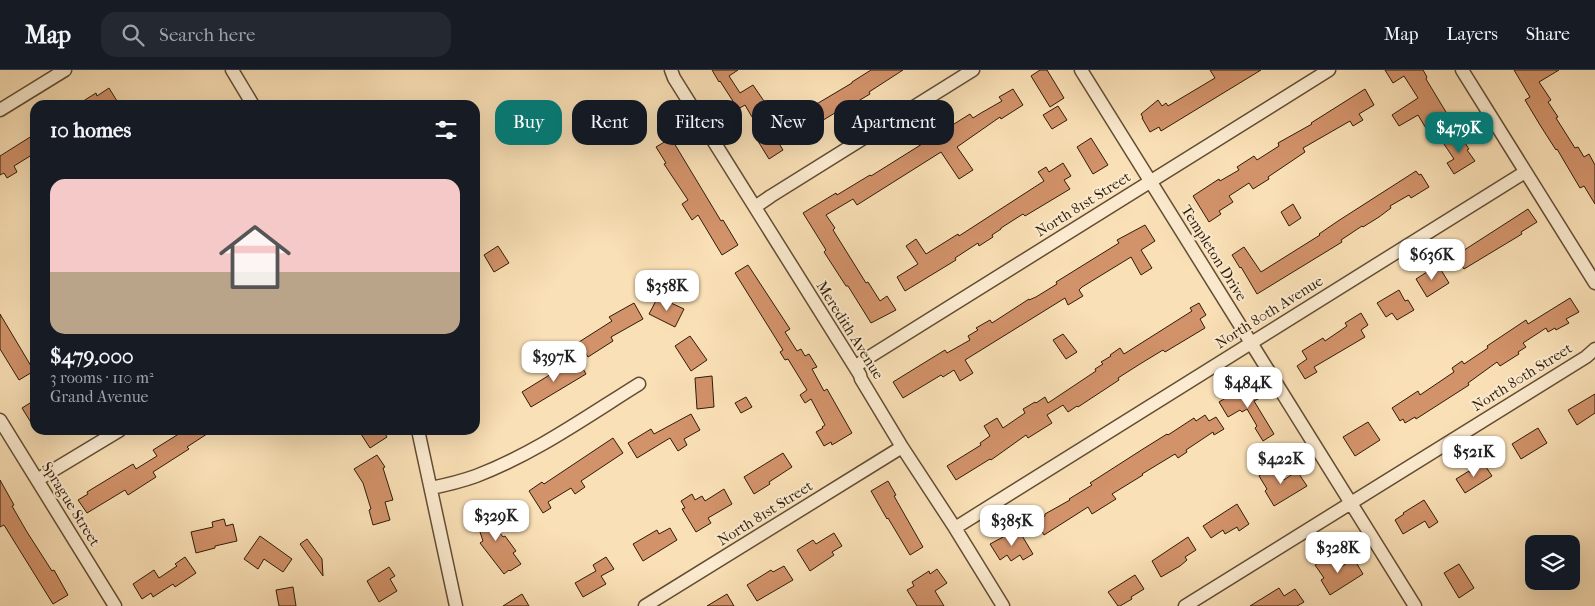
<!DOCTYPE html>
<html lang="en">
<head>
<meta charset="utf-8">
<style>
  :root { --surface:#171b24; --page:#242831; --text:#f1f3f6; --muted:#9ea1a6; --line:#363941; --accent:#0f766e }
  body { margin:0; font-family:"IM FELL French Canon",serif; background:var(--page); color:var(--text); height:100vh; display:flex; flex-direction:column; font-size:19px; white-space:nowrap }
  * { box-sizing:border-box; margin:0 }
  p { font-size:16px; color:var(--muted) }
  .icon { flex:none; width:28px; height:28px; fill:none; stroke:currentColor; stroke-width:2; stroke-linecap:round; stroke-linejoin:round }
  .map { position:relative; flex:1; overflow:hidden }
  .panel { position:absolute; left:30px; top:30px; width:450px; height:335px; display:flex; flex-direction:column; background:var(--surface); border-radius:15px; box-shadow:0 5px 20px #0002 }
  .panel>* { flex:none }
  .top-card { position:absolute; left:495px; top:30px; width:475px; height:45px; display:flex; gap:10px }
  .fabs { position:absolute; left:1525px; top:465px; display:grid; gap:10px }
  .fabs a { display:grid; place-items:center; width:55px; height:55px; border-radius:10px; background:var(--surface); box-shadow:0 5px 20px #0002; font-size:25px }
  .price { position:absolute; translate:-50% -42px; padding:0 11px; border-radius:10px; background:#fff; color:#222; font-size:16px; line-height:32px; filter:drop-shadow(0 1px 2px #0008) }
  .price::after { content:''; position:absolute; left:50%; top:30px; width:15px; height:11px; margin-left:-8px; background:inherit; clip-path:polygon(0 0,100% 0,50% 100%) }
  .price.on { background:var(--accent); color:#fff }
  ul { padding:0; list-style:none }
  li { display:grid; align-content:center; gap:10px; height:265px; padding:0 20px }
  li+li { border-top:1px solid var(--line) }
  li span { display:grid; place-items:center; height:155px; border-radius:15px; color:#555 }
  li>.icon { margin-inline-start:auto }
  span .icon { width:90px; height:90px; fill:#fffc; stroke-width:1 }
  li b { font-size:21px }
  h2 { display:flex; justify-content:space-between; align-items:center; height:60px; padding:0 20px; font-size:21px }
  .pill { padding:0 18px; border-radius:15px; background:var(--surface); box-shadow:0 5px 20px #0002; font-size:18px; line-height:45px }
  .pill.on { background:var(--accent); color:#fff }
  header { display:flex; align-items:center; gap:30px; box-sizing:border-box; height:70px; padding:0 25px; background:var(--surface); border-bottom:1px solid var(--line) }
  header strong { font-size:24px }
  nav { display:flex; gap:28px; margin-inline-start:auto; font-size:18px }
  .search { width:350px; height:45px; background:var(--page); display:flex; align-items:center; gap:12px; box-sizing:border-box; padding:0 18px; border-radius:15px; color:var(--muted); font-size:19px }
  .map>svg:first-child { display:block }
  .building { fill:#d2926a; stroke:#301c07 }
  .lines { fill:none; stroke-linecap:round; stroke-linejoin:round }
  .minor-casing { stroke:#624d33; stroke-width:15 }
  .minor { stroke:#fcebd0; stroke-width:12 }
  .labels { text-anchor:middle; stroke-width:4; stroke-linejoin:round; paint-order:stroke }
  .street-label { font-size:15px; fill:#301c07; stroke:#fcebd0 }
</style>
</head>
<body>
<header>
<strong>Map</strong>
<div class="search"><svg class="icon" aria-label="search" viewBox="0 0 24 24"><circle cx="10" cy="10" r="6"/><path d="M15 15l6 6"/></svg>Search here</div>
<nav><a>Map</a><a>Layers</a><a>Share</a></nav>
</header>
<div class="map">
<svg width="1595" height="536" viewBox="0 0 1595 536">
  <rect width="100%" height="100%" fill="#fae0b6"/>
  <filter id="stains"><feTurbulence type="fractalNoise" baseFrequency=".004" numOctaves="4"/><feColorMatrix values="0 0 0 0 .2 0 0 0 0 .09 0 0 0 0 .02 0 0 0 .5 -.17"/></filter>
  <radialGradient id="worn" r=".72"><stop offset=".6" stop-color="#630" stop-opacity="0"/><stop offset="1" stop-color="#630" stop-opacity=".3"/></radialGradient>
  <!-- building -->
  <path class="building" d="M712 0H738L729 6 740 23 753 15 768 37 752 47 745 35 738 39 720 11 719 12Z
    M871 0H903L869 22 870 24 845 39 843 38 807 60 798 45 852 13V12Z
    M1040 0H1047L1064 28 1050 37 1031 6Z
    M1210 0H1261L1161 61 1159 57 1150 62 1142 48H1143L1141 44 1158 30 1162 36 1166 33 1168 36 1215 8Z
    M1385 0H1423L1427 7 1426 9 1449 47 1427 60 1418 45 1399 56 1392 45 1418 28 1404 6 1393 13Z
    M1514 0H1559L1539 12 1551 30 1548 32 1558 47 1556 48 1575 78 1578 77 1584 87 1589 84 1595 95V134L1584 116 1580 118 1557 79 1556 80 1540 55 1525 30 1530 27Z
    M109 18 117 31 111 35H77L96 23 97 26Z
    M1013 19 1023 35 1001 49 1000 47 957 77 973 100 959 109 941 82 857 135 853 129 826 145 835 158 833 160 866 213 868 212 880 231 887 226 896 240 871 253 848 216H846L824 182 826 180 803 143 836 123 837 125 870 105 871 106 970 44 973 48 981 43 1002 31 999 27Z
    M1365 19 1374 35 1359 44 1363 50 1353 56 1350 51 1303 78 1305 82 1268 107 1269 109 1253 119 1249 113 1229 126 1233 132 1219 141 1221 144 1209 152 1193 126 1219 109 1220 111 1239 100 1237 97 1254 86 1257 90 1279 76 1278 73 1312 54 1311 53Z
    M1058 36 1067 50 1052 59 1043 45Z
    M767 54 783 80 769 89 753 63Z
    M35 64V83L14 96 17 102 7 108 4 103 0 105V86Z
    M1459 64 1469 79 1467 80 1475 91 1454 104 1447 93 1454 89 1444 74Z
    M671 68 721 151 723 150 738 175 722 185 698 145 692 150 682 134 688 130 664 94 666 93 656 77Z
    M1091 68 1108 95 1093 104 1077 77Z
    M1063 93 1071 106 1064 110 1070 119 1025 146 1023 144 1001 158V159L992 165 993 167 979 176 978 173 955 188 956 190 905 221 897 207 918 194 906 176 916 169 926 184 958 164 959 166 1044 111 1038 102 1046 97 1049 102Z
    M1416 101 1419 105 1421 104 1429 117 1411 128 1409 125 1390 136 1391 138 1379 147 1363 157 1362 156 1341 170 1342 172 1329 180 1257 224 1241 197 1240 198 1232 185 1244 177 1261 202 1320 165 1319 164 1338 151Z
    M1293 134 1301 148 1289 156 1281 142Z
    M1528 139 1537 152 1521 162 1522 164 1464 199 1455 186Z
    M1145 155 1155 171 1141 180 1152 198 1141 205 1131 187 1082 217 1079 220 1083 226 1068 235 1065 228 965 290 973 303 960 311 954 300 943 307 941 305 903 328 893 312 945 280 947 283 970 270 968 266 978 260 976 258 990 250 992 253 1029 229V230L1036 227 1057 214 1056 212 1119 173 1117 170Z
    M498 176 509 193 494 202 484 185Z
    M748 195 790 259 785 262 797 281 801 279 805 286 809 284 817 297 812 299 824 321 827 319 852 363 832 375 831 372 824 376 816 362 823 358 822 357 825 355 811 329 805 333 800 325 807 320 788 289 785 290 780 282 783 280 735 203Z
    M1438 195 1449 213 1427 227 1416 209Z
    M1399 220 1405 231 1408 230 1414 240 1397 250 1392 243 1386 247 1377 233Z
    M658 227 684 239 675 257 649 244Z
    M1570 228 1579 242 1566 249 1569 253 1556 260 1555 258 1548 262 1546 258 1523 273 1526 277 1518 282 1519 284 1500 296 1497 292 1468 313 1469 315 1416 349 1415 347 1405 353 1403 349 1400 351 1392 338 1418 321 1420 325 1454 302 1452 298 1462 291 1464 294 1488 278 1487 276 1526 250 1528 254Z
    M634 233 643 249 611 267 613 271 588 287 579 272 612 251 609 247Z
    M1199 233 1206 245 1200 249 1205 258 1165 282 1163 280 1140 294 1118 308 1119 310 1078 337 1077 336 1068 342 1063 335 1047 345 1052 353 1028 368 1026 365 991 390 990 389 956 410 947 396 981 375 980 373 990 366 984 356 997 348 1003 358 1025 343 1023 339 1035 332 1036 333 1045 327 1048 333 1096 301 1095 299 1103 294 1101 292 1111 286 1110 285 1120 278 1124 284 1192 241 1190 238Z
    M1361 243 1368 255 1361 260 1365 267 1314 297 1317 302 1305 309 1297 296 1307 289 1302 281 1323 268 1325 271 1347 256 1345 253Z
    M0 244 34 301 19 310 0 279Z
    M1063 264 1077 282 1066 289 1053 270Z
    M690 266 707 290 691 301 675 276Z
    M577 288 586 304 531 337 522 322Z
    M712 306 714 337 697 339 695 308Z
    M1251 313 1260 328 1254 331 1274 364 1263 371 1255 358 1257 356 1247 339 1242 342 1240 340 1228 347 1219 332Z
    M1595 324V343L1577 355 1568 340Z
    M746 327 752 337 741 343 735 333Z
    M35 330V359L22 338Z
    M691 344 700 360 684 369 687 375 678 381 670 368 637 388 628 373 651 359 654 364Z
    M1205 345 1209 351 1216 347 1224 359 1214 365 1213 362 1186 380 1187 382 1178 388 1175 384 1142 404 1143 405 1112 424 1116 429 1092 444 1088 437 1044 465 1036 451 1045 446V444L1070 430 1069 429 1092 415 1090 413 1143 379 1167 364 1168 365 1194 348 1196 351Z
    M1368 352 1380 370 1355 386 1343 367Z
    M1538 358 1547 373 1521 389 1512 374Z
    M185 360H213L187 377 189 379 153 402 156 407 128 425 125 420 87 443 78 430 88 424 87 422 133 394 136 399 157 386 153 380Z
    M368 360H383L387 367 370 378 361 364Z
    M613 368 623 383 581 411 585 417 575 424 571 418 548 432 551 438 543 443 529 421 542 412 544 414Z
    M783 383 792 397 769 412 770 414 754 424 744 407Z
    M377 385 385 397 383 398 393 430 385 432 390 450 373 455 369 440 371 439 363 413 354 399Z
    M1484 394 1492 406 1465 423 1456 409 1469 401 1470 403Z
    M1275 396 1284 410 1297 401 1307 416 1274 436 1265 421 1267 419 1259 406Z
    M0 410 14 435 12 436 27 462 52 501 54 500 68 525 53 534 4 455 0 457Z
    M888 411 896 425 894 426 923 477 910 485 888 448 887 449 871 421Z
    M724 419 732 434 708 448 711 453 696 462 682 439 685 438 681 431 692 424 695 430 702 426 705 431Z
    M1424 430 1438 452 1429 458 1425 451 1403 464 1395 450 1404 444 1403 443Z
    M1237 434 1249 454 1239 461 1237 457 1225 464 1223 460 1211 468 1203 456Z
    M488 436 494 455 503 467 505 466 516 481 513 483 521 494 510 501 509 500 504 504 480 473 483 471 473 441Z
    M224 449 226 456 233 454 237 471 215 476V478L196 483 191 462 213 457 212 452Z
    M670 458 677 470 643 491 633 474 657 460 659 464Z
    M1018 459 1033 484 1023 490 1020 485 1011 491 1007 485 1000 490 990 474Z
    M834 463 842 476 832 482 834 485 810 501 797 480 813 470 816 474Z
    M260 466 292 489 283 502 264 489 258 499 244 489Z
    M1188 467 1196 480 1185 487 1187 490 1180 496 1161 507 1152 491Z
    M307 469 322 489 323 506 300 474Z
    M1331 485 1339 498 1354 489 1363 504 1330 525 1321 510 1324 508 1315 495Z
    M185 487 196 503 175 517 173 514 153 527 151 523 142 529 133 514 154 500 159 508 177 496 175 494Z
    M606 487 614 499 601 506 606 514 583 527 575 513 596 501 593 495Z
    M1459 494 1474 518 1459 528 1444 503Z
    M784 496 793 510 757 531 747 515 771 500 773 502Z
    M389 497 395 506 390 509 397 521 379 532 367 511Z
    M937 499 947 513 935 521 944 536H917L907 520 914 516 912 512 929 501 930 504Z
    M1135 505 1144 519 1131 527 1132 529 1120 536H1118L1108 522Z
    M293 517 296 536H279L276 520Z
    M1279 518 1284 526 1295 519 1304 532 1297 536H1250Z
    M522 524 529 536H503Z
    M727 524 734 536H707Z"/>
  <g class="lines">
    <defs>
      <path id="minor" d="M232 0 253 35
        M671 0 674 8 860 305 861 309 902 377 955 458 1003 536
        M1081 0 1415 536
        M1462 0 1595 213
        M0 40 65 0
        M755 137 771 126 973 0
        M855 297 866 289 1329 0
        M0 350 115 536
        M418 360 456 536
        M37 410 120 360
        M431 418C446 415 462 411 476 406 534 384 586 347 639 314
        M955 458 1525 102
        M645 536 902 377
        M1185 536 1586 287 1595 279"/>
    </defs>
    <!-- minor casing -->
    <use href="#minor" class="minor-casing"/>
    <!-- minor -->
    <use href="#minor" class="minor"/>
  </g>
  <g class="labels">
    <!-- street labels -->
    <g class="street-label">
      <text transform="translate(1083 134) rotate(-32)" y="5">North 81st Street</text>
      <text transform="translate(1214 183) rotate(58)" y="5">Templeton Drive</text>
      <text transform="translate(1269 242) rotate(-32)" y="5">North 80th Avenue</text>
      <text transform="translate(850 260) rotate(58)" y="5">Meredith Avenue</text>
      <text transform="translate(1522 307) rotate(-32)" y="5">North 80th Street</text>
      <text transform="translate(71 434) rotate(58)" y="5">Sprague Street</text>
      <text transform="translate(765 443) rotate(-32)" y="5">North 81st Street</text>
    </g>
  </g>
  <rect width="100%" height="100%" filter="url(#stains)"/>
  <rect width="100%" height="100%" fill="url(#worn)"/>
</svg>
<div class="fabs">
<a><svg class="icon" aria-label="layers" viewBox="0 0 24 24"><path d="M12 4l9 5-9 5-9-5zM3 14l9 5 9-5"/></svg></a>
</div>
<b class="price on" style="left:1459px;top:84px">$479K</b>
<b class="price" style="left:1432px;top:211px">$636K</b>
<b class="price" style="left:667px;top:242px">$358K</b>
<b class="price" style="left:554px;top:313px">$397K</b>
<b class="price" style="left:1248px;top:339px">$484K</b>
<b class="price" style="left:1474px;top:408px">$521K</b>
<b class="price" style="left:1281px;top:415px">$422K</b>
<b class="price" style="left:496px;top:472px">$329K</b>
<b class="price" style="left:1012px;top:477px">$385K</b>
<b class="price" style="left:1338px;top:504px">$328K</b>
<div class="top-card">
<a class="pill on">Buy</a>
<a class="pill">Rent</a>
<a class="pill">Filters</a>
<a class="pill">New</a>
<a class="pill">Apartment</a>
</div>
<section class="panel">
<h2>10 homes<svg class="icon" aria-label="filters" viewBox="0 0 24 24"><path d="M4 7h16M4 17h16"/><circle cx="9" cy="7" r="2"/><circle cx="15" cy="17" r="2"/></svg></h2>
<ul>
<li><span style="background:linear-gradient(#f6c9c9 60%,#b9a48a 0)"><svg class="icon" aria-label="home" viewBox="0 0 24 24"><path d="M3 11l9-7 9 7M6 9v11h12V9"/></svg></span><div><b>$479,000</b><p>3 rooms · 110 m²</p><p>Grand Avenue</p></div></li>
</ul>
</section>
</div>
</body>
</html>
